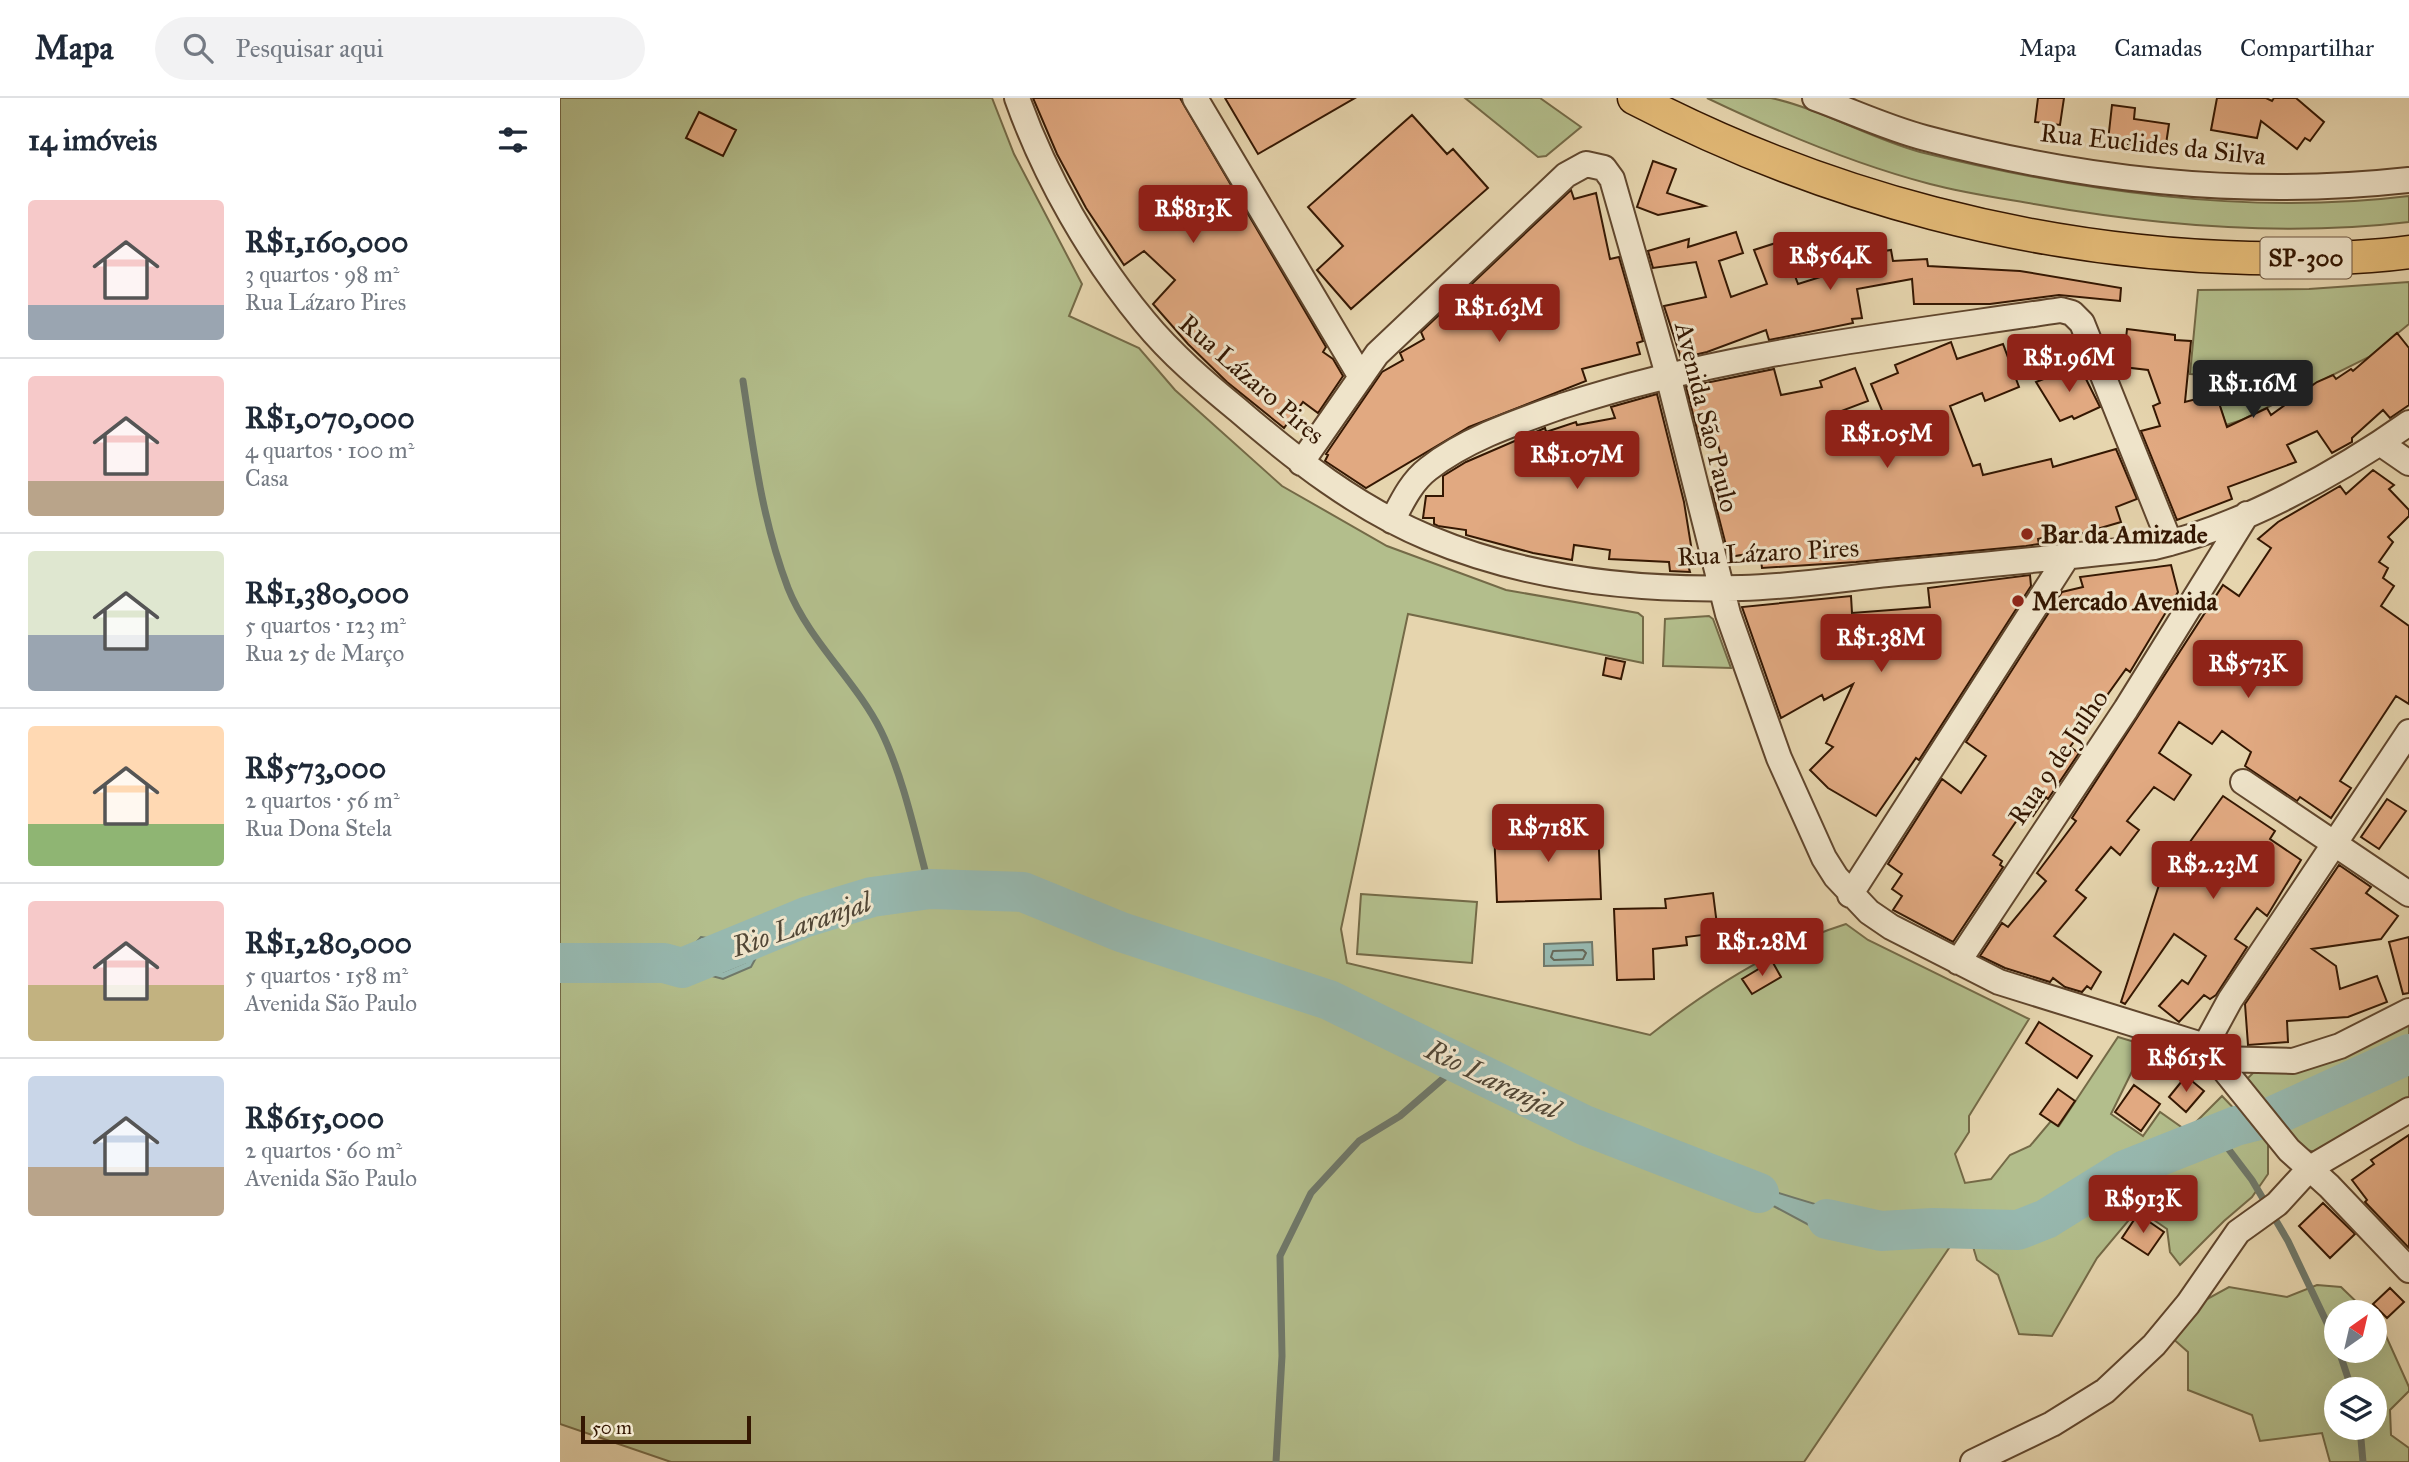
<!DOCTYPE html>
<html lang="pt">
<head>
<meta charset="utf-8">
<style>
  :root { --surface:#fff; --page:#f2f2f3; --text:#1f2937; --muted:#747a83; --line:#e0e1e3; --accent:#8f2418 }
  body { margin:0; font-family:"IM FELL Great Primer",serif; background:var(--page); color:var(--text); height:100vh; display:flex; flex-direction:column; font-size:26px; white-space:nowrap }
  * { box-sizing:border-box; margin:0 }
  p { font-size:23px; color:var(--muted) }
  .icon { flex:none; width:38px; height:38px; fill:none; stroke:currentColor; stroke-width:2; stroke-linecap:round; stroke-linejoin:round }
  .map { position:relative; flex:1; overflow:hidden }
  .drawer { display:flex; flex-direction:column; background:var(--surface); width:560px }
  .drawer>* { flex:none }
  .needle { width:46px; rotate:34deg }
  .tools { position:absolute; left:1764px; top:1202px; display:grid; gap:14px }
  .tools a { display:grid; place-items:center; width:63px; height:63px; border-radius:50%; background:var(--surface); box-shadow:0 7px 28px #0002; font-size:35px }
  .scale { position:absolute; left:21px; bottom:18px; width:170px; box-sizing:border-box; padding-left:7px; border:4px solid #341702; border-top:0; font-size:19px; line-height:24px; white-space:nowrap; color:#341702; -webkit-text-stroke:5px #efe4ca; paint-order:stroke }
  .price { position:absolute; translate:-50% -60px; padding:0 16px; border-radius:7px; background:var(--accent); color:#fff; font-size:23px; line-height:46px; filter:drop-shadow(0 2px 4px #0008) }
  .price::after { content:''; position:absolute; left:50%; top:42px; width:21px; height:16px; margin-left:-10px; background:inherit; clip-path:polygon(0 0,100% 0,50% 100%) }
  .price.on { background:#222; color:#fff }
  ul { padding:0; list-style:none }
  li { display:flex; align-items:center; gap:21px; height:175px; padding:0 28px }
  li+li { border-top:2px solid var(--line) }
  li span { display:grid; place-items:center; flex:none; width:196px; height:140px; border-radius:7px; color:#555 }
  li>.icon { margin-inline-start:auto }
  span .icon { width:84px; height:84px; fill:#fffc; stroke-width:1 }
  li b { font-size:30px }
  h2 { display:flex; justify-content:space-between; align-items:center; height:84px; padding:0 28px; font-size:30px }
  header { display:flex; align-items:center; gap:42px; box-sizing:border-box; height:98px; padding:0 35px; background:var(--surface); border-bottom:2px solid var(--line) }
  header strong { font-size:33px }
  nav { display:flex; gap:38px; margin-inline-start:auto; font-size:24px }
  .search { width:490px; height:63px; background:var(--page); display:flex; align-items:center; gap:18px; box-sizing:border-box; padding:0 24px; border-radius:38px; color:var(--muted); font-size:26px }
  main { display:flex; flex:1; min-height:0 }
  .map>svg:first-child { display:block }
  .green { fill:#b3be8c; stroke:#746a47; stroke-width:2; fill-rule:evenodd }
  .water { fill:#97b8af; stroke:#6f786a; stroke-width:2 }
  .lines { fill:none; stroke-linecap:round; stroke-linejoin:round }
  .shore { stroke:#666858; stroke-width:2 }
  .stream { stroke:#6f786a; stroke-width:7 }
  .river { stroke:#97b8af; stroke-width:40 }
  .building { fill:#e1a981; stroke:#341702; stroke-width:2 }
  .minor-casing { stroke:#60462d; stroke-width:28 }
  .major-casing { stroke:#341702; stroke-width:35 }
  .minor { stroke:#efe4ca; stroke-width:24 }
  .major { stroke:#e3ba77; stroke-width:32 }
  .poi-dot { fill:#8f2418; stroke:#efe4ca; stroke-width:2.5 }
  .labels { text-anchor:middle; stroke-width:6; stroke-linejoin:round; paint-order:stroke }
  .shield { fill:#efe4ca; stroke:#6c543e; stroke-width:2 }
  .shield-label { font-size:24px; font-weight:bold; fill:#341702 }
  .street-label { font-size:26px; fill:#341702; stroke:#efe4ca }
  .poi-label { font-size:26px; font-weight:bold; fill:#341702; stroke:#efe4ca; text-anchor:start }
  .water-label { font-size:28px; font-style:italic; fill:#524736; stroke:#efe4ca }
</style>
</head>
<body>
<header>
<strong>Mapa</strong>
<div class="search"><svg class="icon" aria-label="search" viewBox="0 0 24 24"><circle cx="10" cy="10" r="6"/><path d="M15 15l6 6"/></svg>Pesquisar aqui</div>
<nav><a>Mapa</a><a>Camadas</a><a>Compartilhar</a></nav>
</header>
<main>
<section class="drawer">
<h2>14 imóveis<svg class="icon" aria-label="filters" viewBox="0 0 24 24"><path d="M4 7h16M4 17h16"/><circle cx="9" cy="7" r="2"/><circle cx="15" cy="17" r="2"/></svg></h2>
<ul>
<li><span style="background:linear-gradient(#f6c9c9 75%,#9aa5b1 0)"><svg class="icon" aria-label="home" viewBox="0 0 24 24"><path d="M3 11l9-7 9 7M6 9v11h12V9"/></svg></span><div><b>R$1,160,000</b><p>3 quartos · 98 m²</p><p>Rua Lázaro Pires</p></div></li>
<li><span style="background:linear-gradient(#f6c9c9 75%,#b9a48a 0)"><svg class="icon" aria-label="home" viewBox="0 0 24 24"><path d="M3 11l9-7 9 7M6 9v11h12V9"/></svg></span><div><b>R$1,070,000</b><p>4 quartos · 100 m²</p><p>Casa</p></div></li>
<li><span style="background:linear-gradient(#dfe7d0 60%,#9aa5b1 0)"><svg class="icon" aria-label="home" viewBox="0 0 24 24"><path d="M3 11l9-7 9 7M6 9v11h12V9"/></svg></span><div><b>R$1,380,000</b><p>5 quartos · 123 m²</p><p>Rua 25 de Março</p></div></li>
<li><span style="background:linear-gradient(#ffd9b3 70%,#8fb573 0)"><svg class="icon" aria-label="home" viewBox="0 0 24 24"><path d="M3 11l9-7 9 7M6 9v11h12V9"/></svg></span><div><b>R$573,000</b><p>2 quartos · 56 m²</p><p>Rua Dona Stela</p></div></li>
<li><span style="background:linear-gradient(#f6c9c9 60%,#c2b280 0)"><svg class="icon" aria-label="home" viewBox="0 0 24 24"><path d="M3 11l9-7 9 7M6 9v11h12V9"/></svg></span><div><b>R$1,280,000</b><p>5 quartos · 158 m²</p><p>Avenida São Paulo</p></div></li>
<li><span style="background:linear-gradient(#c9d6e8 65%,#b9a48a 0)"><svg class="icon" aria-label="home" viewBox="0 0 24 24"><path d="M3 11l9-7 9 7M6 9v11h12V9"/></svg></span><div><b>R$615,000</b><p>2 quartos · 60 m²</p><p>Avenida São Paulo</p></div></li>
</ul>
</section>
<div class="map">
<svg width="1849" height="1364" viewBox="0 0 1849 1364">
  <rect width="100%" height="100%" fill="#e6d5ae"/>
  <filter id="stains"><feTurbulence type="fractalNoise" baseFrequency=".00286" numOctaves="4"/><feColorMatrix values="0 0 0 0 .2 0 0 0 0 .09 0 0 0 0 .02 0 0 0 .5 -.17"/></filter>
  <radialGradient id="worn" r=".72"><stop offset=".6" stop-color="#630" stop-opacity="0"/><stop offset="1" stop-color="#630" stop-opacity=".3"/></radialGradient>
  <!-- green -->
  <path class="green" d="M0 0H432L454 56 522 186 509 218 579 250 615 292 722 388 827 448 946 492 1078 515 1083 519V565L848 516 781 831 787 865 1090 937C1147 892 1216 848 1286 826L1308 842 1469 921 1409 1018V1034L1395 1056 1405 1085 1431 1081 1450 1057 1470 1048 1491 1023 1499 1028 1558 939 1585 947 1551 1016 1583 1038 1600 1014 1627 1033 1662 998 1681 1018 1699 1005 1687 981 1695 973 1849 921V1006L1756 1054 1746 1052 1725 1034 1708 1048V1076L1692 1099 1664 1123 1620 1167 1610 1154 1607 1131 1578 1111 1537 1160 1492 1238 1459 1236 1438 1177 1417 1162 1406 1125 1244 1364H111L0 1326Z
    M905 0H980L1021 29 986 58 978 59Z
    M1147 0C1167 0 1191 0 1211 0 1259 10 1311 41 1360 54 1518 93 1687 118 1849 98V124C1724 139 1597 128 1474 106 1439 100 1404 95 1370 86 1293 66 1218 34 1147 0Z
    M1849 184V226L1809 259 1682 322 1666 327 1650 277 1630 276 1638 192 1749 191Z
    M1149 518 1153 521 1171 570 1103 568 1105 521Z
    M801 796 917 804 912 865 797 856Z
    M1757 1187 1781 1189 1807 1214H1776V1253H1815V1222L1822 1229 1849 1289V1293L1830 1312 1831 1337 1849 1350V1364H1770L1762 1335 1700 1343 1692 1317 1628 1292V1254L1611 1239 1638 1206 1669 1189 1727 1199ZM1776 1292H1815V1330H1776Z"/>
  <!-- water -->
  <path class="water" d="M226 817 246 819 228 838 198 856 191 869 163 881 122 870 129 852 141 839 155 841Z
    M1032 844 1033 867 984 868V846Z
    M1150 1074C1209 1091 1264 1111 1325 1125L1316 1142 1262 1134Z"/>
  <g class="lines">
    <!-- shore -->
    <path class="shore" d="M219 827 223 828V832L194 851 186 864 162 874 133 864 143 847 157 848Z
      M1023 852 1026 855 1023 861 994 862 991 859 993 853Z
      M1260 1117 1293 1125 1295 1129 1291 1131 1265 1127 1256 1122Z"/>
    <!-- stream -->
    <path class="stream" d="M183 283C194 355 202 422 228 490 249 543 296 583 321 633 344 680 356 740 370 791
      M1657 1036 1692 1082 1728 1143 1776 1244
      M1779 1253 1792 1292
      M1800 1330 1803 1364
      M716 1364 722 1258 720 1158 751 1095 799 1043 840 1018 900 966"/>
    <!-- river -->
    <path class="river" d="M0 865H104L122 870 246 819 312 799 370 791 463 794 561 834 769 902 1024 1027 1199 1095
      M1267 1121 1321 1133 1373 1130 1458 1132 1486 1121 1565 1072 1676 1028 1711 1019 1849 956"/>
  </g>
  <!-- building -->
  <path class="building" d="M473 0H620L766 249 763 254 773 261 783 278 758 315 743 304 724 330 667 284 628 246 593 206 615 182 584 153 564 167 526 110 497 56Z
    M665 0H795L698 56Z
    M1478 0H1504L1500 27 1475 24Z
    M1657 0H1706L1712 3 1714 0H1736L1764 24 1750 43 1745 40 1737 51 1701 23 1697 40 1651 32Z
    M1552 7 1575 10 1574 21 1609 26 1605 53 1548 43Z
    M139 14 176 32 163 58 126 40Z
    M852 17 887 56 893 51 928 90 791 211 757 172 783 148 748 109Z
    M1093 63 1116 71 1107 95 1145 108 1098 117 1077 109Z
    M1011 92 1014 101 1036 95 1050 161 1059 159 1083 243 1077 245 1080 256 1022 271 1026 283 909 329 806 390 765 363 768 357 766 356 822 274 843 262 840 255 864 241 861 234Z
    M1176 134 1183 155 1159 163 1171 199 1207 186 1194 152 1222 143 1238 186 1273 175 1271 161 1331 152 1333 163 1367 161 1368 168 1460 173 1561 190 1560 203 1499 197 1430 206H1354L1352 181 1297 191 1302 220 1292 221 1293 225 1209 242 1206 232 1147 254 1121 260 1104 208 1146 199 1136 164 1093 170 1088 153 1129 141 1128 149Z
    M1567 231 1615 237V242L1631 243 1625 304 1656 296 1667 329 1707 310 1711 317 1757 284 1773 277 1776 281 1791 271 1793 273 1837 235 1849 250V307L1830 320 1823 312 1792 340V344L1772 355 1757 333 1727 347 1736 364 1668 389 1672 401 1617 422 1581 333 1600 328 1593 308 1600 305 1588 272 1563 269Z
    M1391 244 1397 261 1443 246 1459 289 1425 303 1422 295 1390 308 1413 368 1420 366 1423 377 1491 361 1493 369 1556 351 1577 401 1556 409 1561 424 1513 438 1511 432 1478 441 1479 446 1466 448 1296 464 1202 470 1200 454 1169 459 1151 389 1168 385 1157 343 1141 347 1126 289 1214 271 1221 297 1262 289 1260 283 1295 270 1308 303 1268 318 1278 352 1338 351 1311 286 1338 275 1335 267Z
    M1519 267 1540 309 1514 321 1512 318 1500 323 1476 284Z
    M1097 296 1124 404 1134 466 1128 467 1130 474 1110 473 1109 464 1049 461 1050 452 1014 447 1012 462 973 455 906 437V432L878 428 874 426V420H863L866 398H883V378L906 364 985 330 986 334 1016 324 1017 327 1055 320 1051 309Z
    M1813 372 1834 387 1829 391 1849 412V418L1828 439 1833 444 1819 464 1828 470 1823 480 1834 488 1821 508 1849 528V606L1836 598 1780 683 1791 690 1771 720 1740 699 1737 703 1685 668 1691 654 1662 633 1652 646 1619 624 1599 655 1631 677 1614 702 1594 689 1567 723 1579 732 1560 757 1551 749 1516 792 1526 800 1494 838 1541 874 1531 891 1527 888 1522 894 1505 889 1493 880 1490 884 1445 870 1420 858 1442 825 1448 829 1486 783 1477 775 1516 723 1512 720 1663 487 1679 498 1711 450 1698 441 1718 424 1780 388 1786 396Z
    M1611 467 1618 494 1570 574 1566 571 1510 649 1519 655 1488 701 1486 699 1473 718 1464 712 1433 757 1442 763 1440 767 1443 769 1393 844 1333 812 1342 798 1332 791 1342 776 1328 766 1382 681 1401 695 1426 658 1406 644 1502 494 1523 489 1520 479Z
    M1470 477 1471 488 1359 662 1356 660 1316 718 1268 690 1250 672 1273 649 1266 645 1293 586 1264 602 1262 597 1221 620 1182 509 1291 498 1292 515 1370 509 1368 490Z
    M1046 560 1065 564 1061 581 1043 577Z
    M1663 698 1715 733 1710 741 1741 762 1707 818 1697 810 1675 841 1687 849 1656 897 1650 901 1644 897 1619 924 1599 908 1622 882 1628 886 1646 858 1614 836 1565 906 1561 904 1599 787Z
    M1827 701 1846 713 1819 751 1801 739Z
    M1038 727 1041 801 937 804 934 731Z
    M1779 767 1811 789 1806 795 1838 818 1821 841 1752 851 1776 868 1780 891 1817 878 1827 904 1788 919 1727 923 1728 944 1688 947 1685 906Z
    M1153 795 1158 835 1126 839 1127 847 1093 851 1094 881 1057 882 1054 811 1106 810 1105 801Z
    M1849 839V895L1843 896 1829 844Z
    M1212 863 1221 879 1192 896 1182 881Z
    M1479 924 1532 958 1517 980 1466 945Z
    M1626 978 1644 993 1626 1014 1609 999Z
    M1574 987 1600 1006 1581 1033 1555 1014Z
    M1498 991 1515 1003 1498 1028 1480 1016Z
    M1849 1037V1150L1805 1104 1807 1102 1792 1082 1814 1066 1811 1062Z
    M1763 1105 1795 1136 1770 1160 1739 1128Z
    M1578 1116 1604 1134 1588 1157 1562 1140Z
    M1830 1190 1844 1204 1827 1220 1813 1206Z"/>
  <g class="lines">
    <defs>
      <path id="minor" d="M457 0C485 79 531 159 584 223 611 256 645 285 678 312 736 362 797 410 869 440 967 481 1077 493 1182 490 1233 489 1286 480 1337 475 1423 467 1509 459 1594 449 1680 429 1777 376 1849 325
        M635 0 801 279
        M1255 0C1291 13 1327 30 1365 40 1522 82 1687 100 1849 82
        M1820 345 1849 365
        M741 365 817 256 1006 77 1026 66 1044 70 1052 81 1108 277 1168 516 1219 660 1264 760 1276 779 1309 814 1331 829 1439 884 1645 948 1729 1052 1769 1088 1849 1172
        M832 423C842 404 851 384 868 371 906 341 957 324 1002 308 1163 255 1334 237 1501 212L1512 215 1522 225 1610 445
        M1683 684 1849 796
        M1290 797 1507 459
        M1398 864 1566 611 1687 416
        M1645 948 1670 902 1849 634
        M1657 961 1733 963 1780 948 1849 913
        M1413 1364 1492 1326 1545 1293 1594 1247 1628 1206 1678 1134 1717 1106 1750 1070 1849 1012"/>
      <path id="major" d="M1074 0C1264 99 1476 155 1690 160 1743 161 1797 161 1849 154"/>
    </defs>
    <!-- minor casing -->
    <use href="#minor" class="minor-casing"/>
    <!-- major casing -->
    <use href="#major" class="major-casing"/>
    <!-- minor -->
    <use href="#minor" class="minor"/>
    <!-- major -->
    <use href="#major" class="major"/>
  </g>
  <!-- markers -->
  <g class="poi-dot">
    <circle cx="1467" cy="436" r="7"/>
    <circle cx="1458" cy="503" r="7"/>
  </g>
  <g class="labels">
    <!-- shield labels -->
    <rect class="shield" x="1700.5" y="139.5" width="91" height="41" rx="5"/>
    <g class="shield-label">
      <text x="1746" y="168">SP-300</text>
    </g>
    <!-- street labels -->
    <g class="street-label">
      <text transform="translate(1593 46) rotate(6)" y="9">Rua Euclides da Silva</text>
      <text transform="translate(692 281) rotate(41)" y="9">Rua Lázaro Pires</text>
      <text transform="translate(1147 319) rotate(76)" y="9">Avenida São Paulo</text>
      <text transform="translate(1208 454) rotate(-3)" y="9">Rua Lázaro Pires</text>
      <text transform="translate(1498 659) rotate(-56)" y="9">Rua 9 de Julho</text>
    </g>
    <!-- poi labels -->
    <g class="poi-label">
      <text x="1481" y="445">Bar da Amizade</text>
      <text x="1472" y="512">Mercado Avenida</text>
    </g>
    <!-- water labels -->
    <g class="water-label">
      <text transform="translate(241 826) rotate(-19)" y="10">Rio Laranjal</text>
      <text transform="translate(933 981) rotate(26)" y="10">Rio Laranjal</text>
    </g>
  </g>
  <rect width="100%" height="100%" filter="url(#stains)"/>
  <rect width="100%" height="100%" fill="url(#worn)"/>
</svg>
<div class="tools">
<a><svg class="needle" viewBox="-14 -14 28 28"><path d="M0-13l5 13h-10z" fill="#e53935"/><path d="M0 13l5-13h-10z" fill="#747a83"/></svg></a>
<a><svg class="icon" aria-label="layers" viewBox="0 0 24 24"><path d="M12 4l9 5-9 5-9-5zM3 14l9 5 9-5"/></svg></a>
</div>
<div class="scale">50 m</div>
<b class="price" style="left:633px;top:147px">R$813K</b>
<b class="price" style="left:1270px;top:194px">R$564K</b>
<b class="price" style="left:939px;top:246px">R$1.63M</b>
<b class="price" style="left:1509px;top:296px">R$1.96M</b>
<b class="price on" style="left:1693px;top:322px">R$1.16M</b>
<b class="price" style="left:1327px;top:372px">R$1.05M</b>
<b class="price" style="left:1017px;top:393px">R$1.07M</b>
<b class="price" style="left:1321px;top:576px">R$1.38M</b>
<b class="price" style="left:1688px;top:602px">R$573K</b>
<b class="price" style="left:988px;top:766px">R$718K</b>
<b class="price" style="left:1653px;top:803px">R$2.23M</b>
<b class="price" style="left:1202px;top:880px">R$1.28M</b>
<b class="price" style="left:1626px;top:996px">R$615K</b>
<b class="price" style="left:1583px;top:1137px">R$913K</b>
</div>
</main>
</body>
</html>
